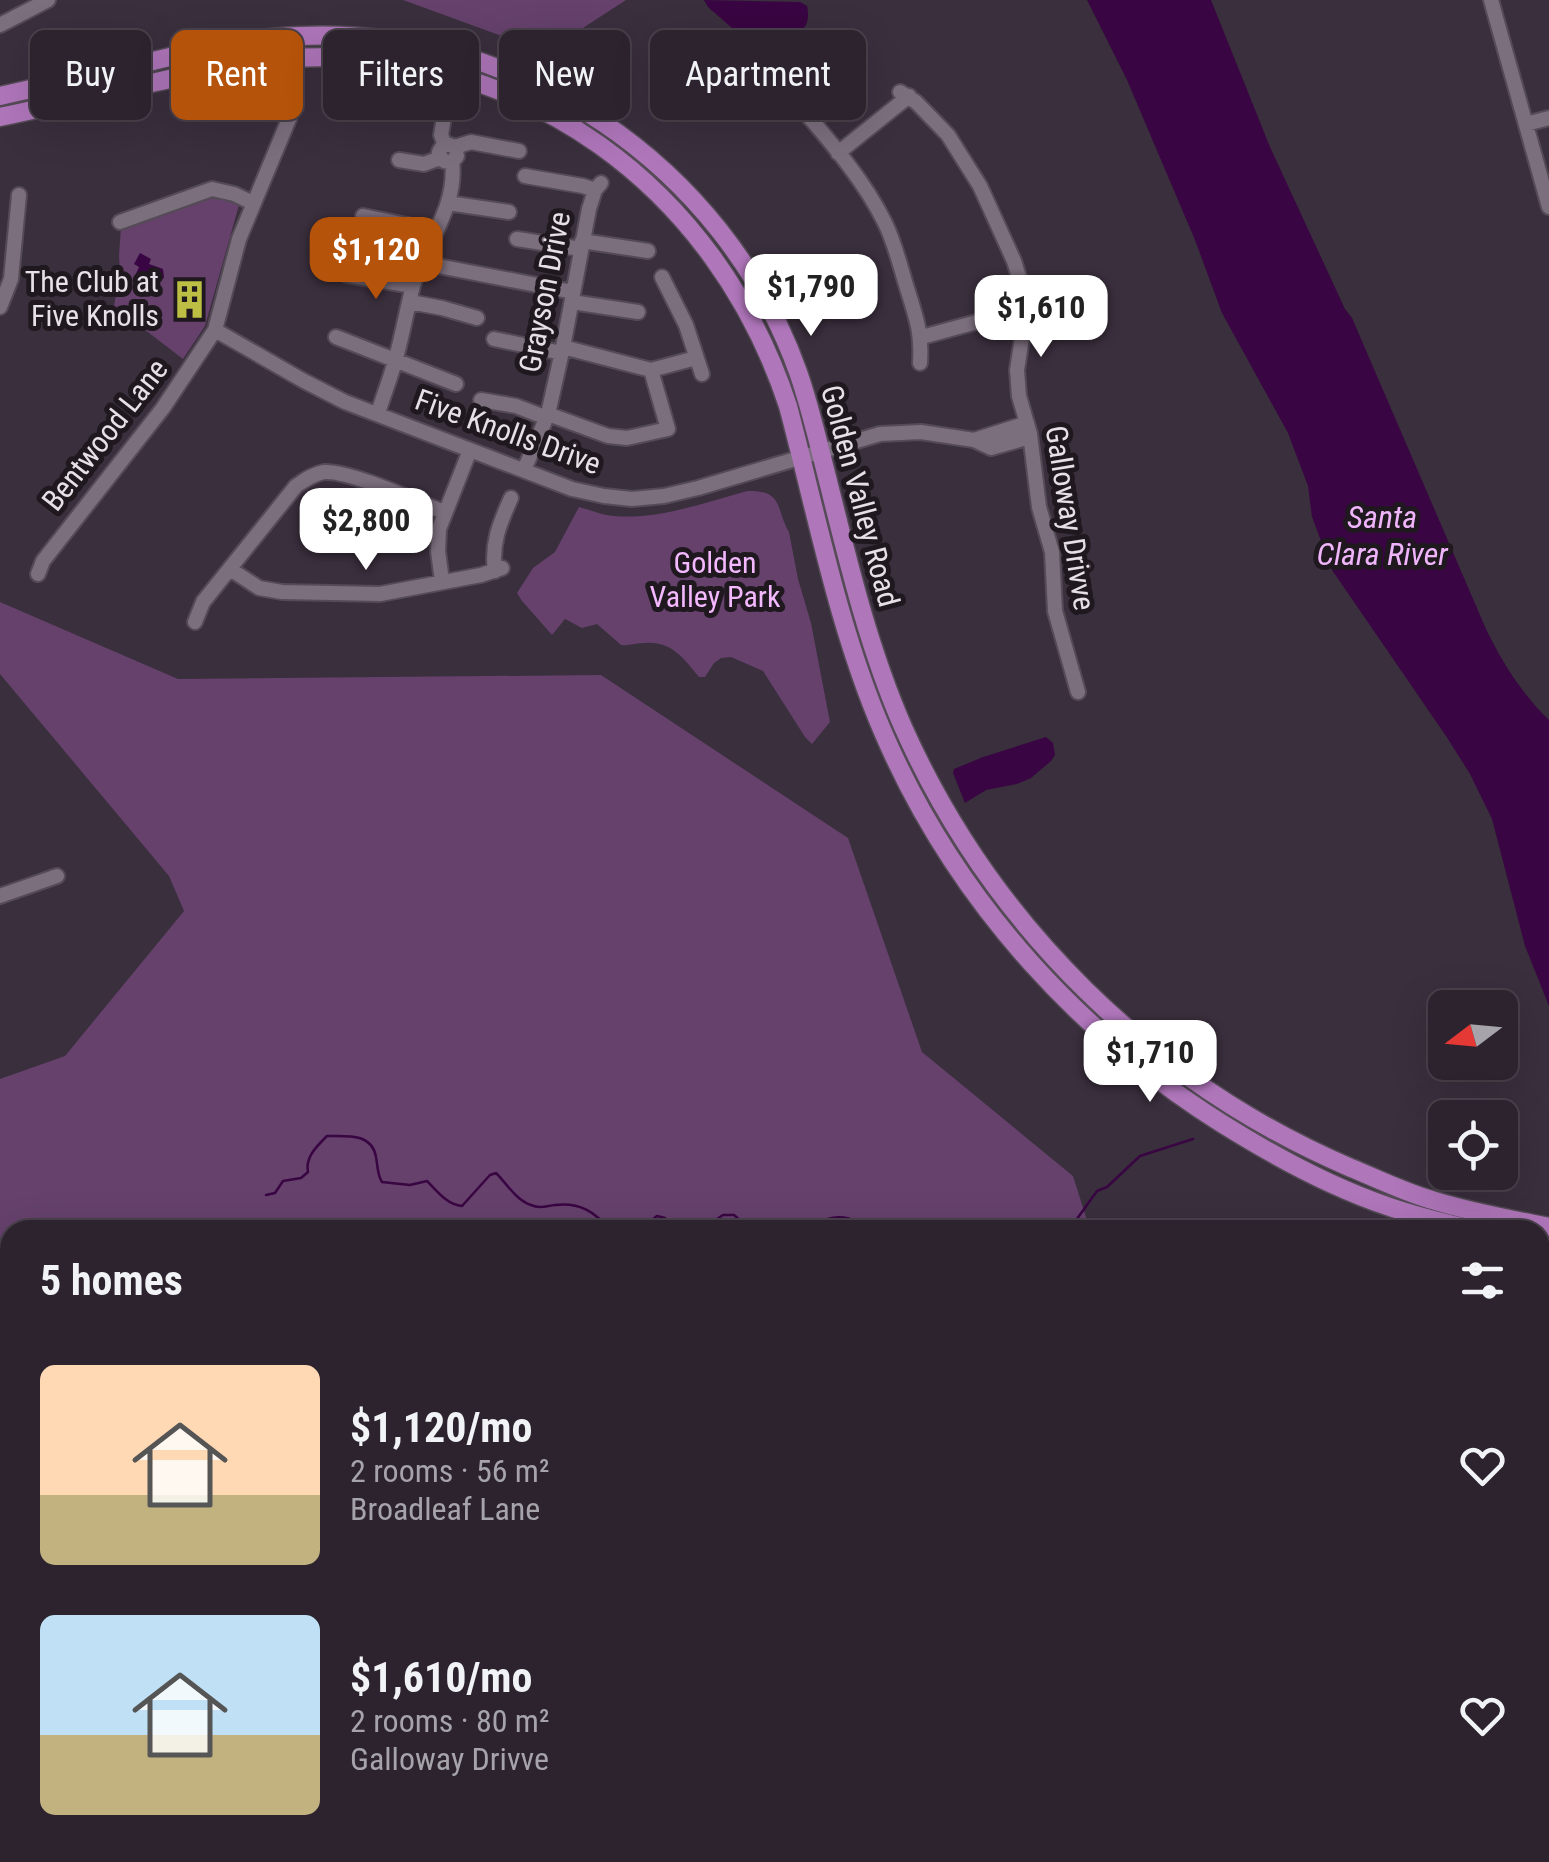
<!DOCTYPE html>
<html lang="en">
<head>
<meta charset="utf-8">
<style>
  :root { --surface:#2c232e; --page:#342b36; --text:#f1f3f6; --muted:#a6a4aa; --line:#48404a; --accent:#b45309 }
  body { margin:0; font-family:"Roboto Condensed",sans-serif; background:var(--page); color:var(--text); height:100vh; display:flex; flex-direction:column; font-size:38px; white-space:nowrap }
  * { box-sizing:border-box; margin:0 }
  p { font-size:32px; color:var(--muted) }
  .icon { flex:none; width:55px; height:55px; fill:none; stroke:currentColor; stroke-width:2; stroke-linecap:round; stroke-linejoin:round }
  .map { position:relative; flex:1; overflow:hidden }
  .sheet { position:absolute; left:0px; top:1220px; width:1550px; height:642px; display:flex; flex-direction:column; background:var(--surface); border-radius:30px 30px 0 0; box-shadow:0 10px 40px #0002,0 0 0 2px var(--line) }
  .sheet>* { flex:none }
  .hud { position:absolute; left:30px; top:30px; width:1000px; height:90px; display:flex; gap:20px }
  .needle { width:65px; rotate:254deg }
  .buttons { position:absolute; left:1428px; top:990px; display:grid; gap:20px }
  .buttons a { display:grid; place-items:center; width:90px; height:90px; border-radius:15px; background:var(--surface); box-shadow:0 10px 40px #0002,0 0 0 2px var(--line); font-size:50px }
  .price { position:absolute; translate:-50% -85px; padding:0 22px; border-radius:20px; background:#fff; color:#222; font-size:32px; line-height:65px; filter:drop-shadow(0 2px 5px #0008) }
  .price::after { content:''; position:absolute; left:50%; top:60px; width:30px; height:22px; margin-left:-15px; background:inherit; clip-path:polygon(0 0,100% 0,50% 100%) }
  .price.current { background:var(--accent); color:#fff }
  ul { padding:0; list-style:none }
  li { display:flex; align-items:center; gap:30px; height:250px; padding:0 40px }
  li span { display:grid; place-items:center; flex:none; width:280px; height:200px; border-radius:15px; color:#555 }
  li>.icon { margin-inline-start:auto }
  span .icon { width:120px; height:120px; fill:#fffc; stroke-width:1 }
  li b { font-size:42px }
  h2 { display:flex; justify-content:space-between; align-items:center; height:120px; padding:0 40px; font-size:42px }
  .tag { padding:0 35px; border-radius:15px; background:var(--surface); box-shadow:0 10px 40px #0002,0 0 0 2px var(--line); font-size:35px; line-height:90px }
  .tag.current { background:var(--accent); color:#fff }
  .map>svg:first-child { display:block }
  .green { fill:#65416c }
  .water { fill:#390542 }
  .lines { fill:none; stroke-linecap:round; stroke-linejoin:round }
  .stream { stroke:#390542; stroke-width:2.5 }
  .minor-casing { stroke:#544b56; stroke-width:18 }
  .major-casing { stroke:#544b56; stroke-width:21 }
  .minor { stroke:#7b6e7d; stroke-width:14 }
  .major { stroke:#af76ba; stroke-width:18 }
  .labels { text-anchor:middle; stroke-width:10; stroke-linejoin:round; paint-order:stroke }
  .poi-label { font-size:30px; fill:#e7e0e8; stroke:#1f191f; text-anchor:end }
  .street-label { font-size:30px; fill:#e7e0e8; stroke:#1f191f }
  .park-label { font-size:30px; fill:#f3b8fe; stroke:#1f191f }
  .water-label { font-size:32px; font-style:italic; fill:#efb4fa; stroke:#1f191f }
</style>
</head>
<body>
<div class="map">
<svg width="1549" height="1862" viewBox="0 0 1549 1862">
  <rect width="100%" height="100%" fill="#3a2f3d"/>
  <!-- green -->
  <path class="green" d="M403 0H626L546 52Z
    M212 194 239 205 205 326 183 359 114 306 120 272 119 256 121 227Z
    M747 491C784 490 775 508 789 532L798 579 811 623 830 722 812 744 805 737 763 671 731 657 721 658 714 663 705 677H699C684 659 672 641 645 643 636 643 630 646 621 645L597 624 582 628 565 619 552 635 522 601 517 593 533 568 555 552 579 507C587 509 594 512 602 514 645 524 705 503 747 491Z
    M0 602 178 679 601 675 848 838 922 1052 1073 1176 1090 1230H10V1852H1540V1835L1549 1839V1862H0V1079L65 1056 184 911 169 876 0 674Z"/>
  <!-- water -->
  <path class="water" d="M704 0 800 2 807 6C810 20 807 34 790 32L786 38 740 35 708 7Z
    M1087 0H1211L1270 147 1345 309 1352 318 1486 629C1502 662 1522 694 1549 720V1006L1525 946 1492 819 1470 774 1446 736 1332 570 1312 517 1308 486 1288 433 1222 313 1195 240 1127 80Z
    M140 253 151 259 149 264 163 269 164 278 155 281 152 276H148L146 279 136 274 139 267 134 264Z
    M1046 737 1053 743 1055 755 1051 761 1031 778 1017 784 986 790 965 803 953 773 954 769 983 757Z"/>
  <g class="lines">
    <!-- stream -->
    <path class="stream" d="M266 1195 275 1193 283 1181 301 1178 308 1172C305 1157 317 1146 327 1136 347 1136 372 1133 376 1157 378 1167 377 1174 382 1182L410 1185 427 1181C437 1191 447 1205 462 1206L490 1175 496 1173C507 1184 516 1200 531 1205 540 1209 546 1206 555 1205 580 1202 595 1212 610 1230
      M639 1230 657 1216 665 1218 669 1230
      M706 1230 711 1223 723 1215H734L748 1227 791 1230
      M797 1230C809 1228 817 1224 828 1219 845 1213 860 1223 875 1230
      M1069 1230 1097 1191 1107 1187 1140 1156 1193 1139"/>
    <defs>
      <path id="minor" d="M1491 0 1549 207
        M0 25 48 0
        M744 85C756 117 769 105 798 104 829 140 864 180 885 223 895 243 900 266 907 288 916 318 922 331 920 363
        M900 92 916 102 948 135 980 186 1014 261 1024 293V325L1017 370 1019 396 1030 434 1039 507 1052 552 1055 611 1078 692
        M1526 124 1549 118
        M445 145 441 135 445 111
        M455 147 457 156C453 162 448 164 442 160L439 152 442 147 447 144 455 147 471 142 519 151
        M838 153 909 96
        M399 160 424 164 440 158
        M525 176 583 186 595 190
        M448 203 509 212
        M363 216 412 226 426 250 438 266 573 292
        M120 222 212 189 234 194 253 203
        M517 239 581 249
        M582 241 648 251
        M347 275 413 286
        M662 277 686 325 702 374
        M410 302 442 308 477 318
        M572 302 638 312
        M0 307 11 279 19 195
        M215 330 304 381 345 402 572 489 604 496 632 499 664 496 698 488 880 434 921 432 974 440 991 448 1030 437
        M336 337 456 384
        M922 337 1024 309
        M494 339 562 353
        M563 347 651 370
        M651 370 696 358
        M481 400 516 406 547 418
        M378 413C384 394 392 374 397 354 403 332 407 308 413 286 425 244 458 207 452 161
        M548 414 608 436 627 438 668 429 651 370
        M974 440 1027 423
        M524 470 548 414 563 347 589 209 595 190 601 183
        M230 569 259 588 282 592 380 594 481 575 502 568
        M495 571C491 543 500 523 511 498
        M38 574 43 561 163 408 215 330 239 239 289 119 292 102
        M442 581 438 551 439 529 470 450
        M195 622 203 602 296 486C305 480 313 474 324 472 349 470 418 502 444 512
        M0 896 57 876
        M1540 1603 1549 1600
        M1540 1614 1549 1611
        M1540 1696 1549 1705"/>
      <path id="major" d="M0 96C50 85 99 73 149 62 198 50 248 38 299 36 518 26 724 165 798 372 810 406 818 442 827 477 848 561 868 647 903 727 991 925 1152 1083 1351 1168 1378 1179 1404 1192 1432 1200 1470 1212 1510 1219 1549 1227
        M0 117C52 106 104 94 156 82 201 72 245 60 291 58 523 45 716 187 788 406 817 515 838 628 883 732 956 902 1085 1043 1244 1137 1289 1164 1337 1189 1387 1206 1415 1216 1445 1223 1474 1230
        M1540 1244 1549 1247"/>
    </defs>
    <!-- minor casing -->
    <use href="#minor" class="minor-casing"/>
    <!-- major casing -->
    <use href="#major" class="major-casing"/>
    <!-- minor -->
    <use href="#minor" class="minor"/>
    <!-- major -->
    <use href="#major" class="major"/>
  </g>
  <!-- icons -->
  <defs>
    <symbol id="building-bare" viewBox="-9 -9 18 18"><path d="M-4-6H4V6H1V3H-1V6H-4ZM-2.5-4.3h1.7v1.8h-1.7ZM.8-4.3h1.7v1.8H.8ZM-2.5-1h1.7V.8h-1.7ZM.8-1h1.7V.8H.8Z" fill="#bcbf44" stroke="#1f191f" stroke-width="2.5" paint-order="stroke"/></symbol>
  </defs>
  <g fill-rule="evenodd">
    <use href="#building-bare" x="162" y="272" width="55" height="55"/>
  </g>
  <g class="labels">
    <!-- poi labels -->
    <g class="poi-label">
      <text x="159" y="292">The Club at<tspan x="159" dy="34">Five Knolls</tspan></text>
    </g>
    <!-- street labels -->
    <g class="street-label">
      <text transform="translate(545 292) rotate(-79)" y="10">Grayson Drive</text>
      <text transform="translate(508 432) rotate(20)" y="10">Five Knolls Drive</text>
      <text transform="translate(105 435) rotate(-52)" y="10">Bentwood Lane</text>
      <text transform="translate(860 496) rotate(75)" y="10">Golden Valley Road</text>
      <text transform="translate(1070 518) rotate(81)" y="10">Galloway Drivve</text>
    </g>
    <!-- park labels -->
    <g class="park-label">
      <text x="715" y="573">Golden<tspan x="715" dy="34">Valley Park</tspan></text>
    </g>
    <!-- water labels -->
    <g class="water-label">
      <text x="1382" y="528">Santa<tspan x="1382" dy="37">Clara River</tspan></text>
    </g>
  </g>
</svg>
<div class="buttons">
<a><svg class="needle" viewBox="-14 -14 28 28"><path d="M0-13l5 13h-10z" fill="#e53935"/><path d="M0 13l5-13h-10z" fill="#a6a4aa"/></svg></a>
<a><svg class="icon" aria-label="locate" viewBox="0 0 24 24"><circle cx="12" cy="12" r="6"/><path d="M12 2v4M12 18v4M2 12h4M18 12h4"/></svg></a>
</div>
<b class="price current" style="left:376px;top:302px">$1,120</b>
<b class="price" style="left:811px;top:339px">$1,790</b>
<b class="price" style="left:1041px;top:360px">$1,610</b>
<b class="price" style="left:366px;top:573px">$2,800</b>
<b class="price" style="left:1150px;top:1105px">$1,710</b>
<div class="hud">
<a class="tag">Buy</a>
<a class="tag current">Rent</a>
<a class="tag">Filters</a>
<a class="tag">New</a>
<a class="tag">Apartment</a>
</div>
<section class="sheet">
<h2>5 homes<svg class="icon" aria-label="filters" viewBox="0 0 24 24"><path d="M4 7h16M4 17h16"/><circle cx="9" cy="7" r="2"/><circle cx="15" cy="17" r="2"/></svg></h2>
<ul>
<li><span style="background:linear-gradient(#ffd9b3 65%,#c2b280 0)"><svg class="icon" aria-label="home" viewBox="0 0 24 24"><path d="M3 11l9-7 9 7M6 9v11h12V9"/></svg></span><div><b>$1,120/mo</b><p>2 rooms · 56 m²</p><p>Broadleaf Lane</p></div><svg class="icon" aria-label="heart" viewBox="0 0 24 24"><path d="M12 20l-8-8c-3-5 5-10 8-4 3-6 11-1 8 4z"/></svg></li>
<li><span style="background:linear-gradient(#bfe0f5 60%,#c2b280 0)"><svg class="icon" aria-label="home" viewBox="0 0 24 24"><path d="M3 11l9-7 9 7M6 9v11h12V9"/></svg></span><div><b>$1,610/mo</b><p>2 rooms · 80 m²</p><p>Galloway Drivve</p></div><svg class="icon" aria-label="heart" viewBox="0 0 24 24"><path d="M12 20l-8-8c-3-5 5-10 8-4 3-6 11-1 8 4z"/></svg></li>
</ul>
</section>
</div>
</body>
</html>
